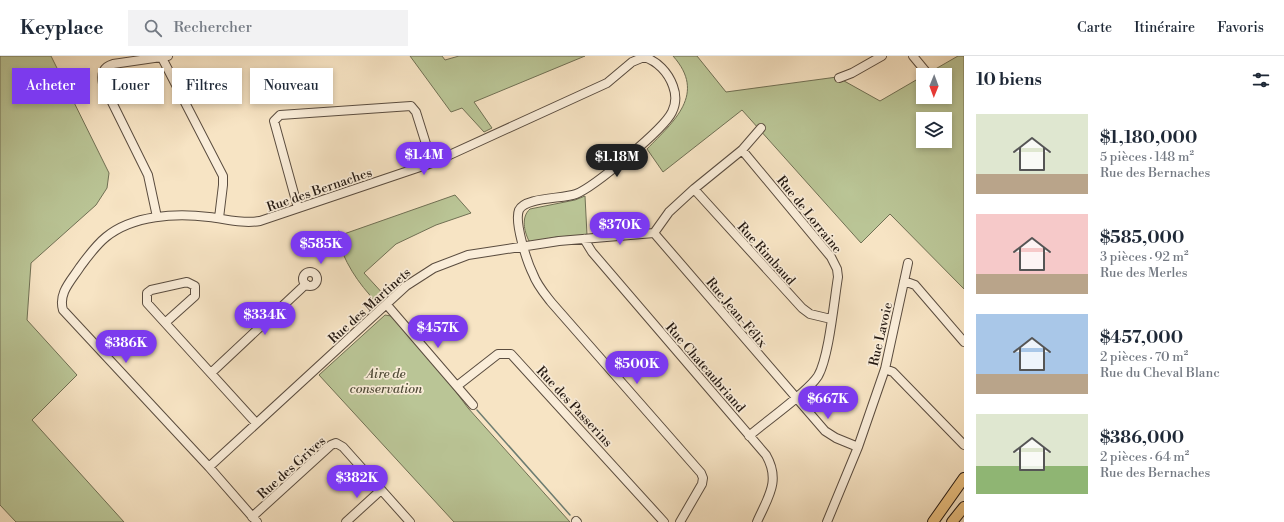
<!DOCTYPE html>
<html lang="fr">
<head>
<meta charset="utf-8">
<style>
  :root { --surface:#fff; --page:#f2f2f3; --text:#1f2937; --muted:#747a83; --line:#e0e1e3; --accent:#7c3aed }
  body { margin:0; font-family:"Libre Bodoni",serif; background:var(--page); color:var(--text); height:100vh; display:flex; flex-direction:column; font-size:15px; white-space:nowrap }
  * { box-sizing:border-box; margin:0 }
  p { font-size:13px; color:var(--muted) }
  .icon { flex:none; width:22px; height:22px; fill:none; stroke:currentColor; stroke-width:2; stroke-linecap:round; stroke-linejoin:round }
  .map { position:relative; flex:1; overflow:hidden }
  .panel { display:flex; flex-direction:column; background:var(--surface); width:320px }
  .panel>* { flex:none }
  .banner { position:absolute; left:12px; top:12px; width:380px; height:36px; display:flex; gap:8px }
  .needle { width:26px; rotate:181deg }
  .controls { position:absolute; left:916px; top:12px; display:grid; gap:8px }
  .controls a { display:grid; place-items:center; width:36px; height:36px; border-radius:0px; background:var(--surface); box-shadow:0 2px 6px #0003; font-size:20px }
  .price { position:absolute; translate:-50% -34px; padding:0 9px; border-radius:14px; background:var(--accent); color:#fff; font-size:13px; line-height:26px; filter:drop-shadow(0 1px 2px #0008) }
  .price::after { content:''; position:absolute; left:50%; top:24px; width:12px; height:9px; margin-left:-6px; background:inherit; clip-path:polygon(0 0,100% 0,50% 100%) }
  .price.current { background:#222; color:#fff }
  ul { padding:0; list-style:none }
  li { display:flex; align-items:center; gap:12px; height:100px; padding:0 12px }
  li span { display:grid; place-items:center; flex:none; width:112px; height:80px; border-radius:0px; color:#555 }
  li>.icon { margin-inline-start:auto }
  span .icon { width:48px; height:48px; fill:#fffc; stroke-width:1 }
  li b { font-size:17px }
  h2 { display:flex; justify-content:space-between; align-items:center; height:48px; padding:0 12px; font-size:17px }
  .chip { padding:0 14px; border-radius:0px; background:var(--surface); box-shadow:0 2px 6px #0003; font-size:14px; line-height:36px }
  .chip.current { background:var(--accent); color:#fff }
  header { display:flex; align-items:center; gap:24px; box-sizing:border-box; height:56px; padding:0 20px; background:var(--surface); border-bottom:1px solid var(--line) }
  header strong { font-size:19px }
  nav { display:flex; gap:22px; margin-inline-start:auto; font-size:14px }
  .search { width:280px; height:36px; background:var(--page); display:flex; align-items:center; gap:10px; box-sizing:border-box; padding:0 14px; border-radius:0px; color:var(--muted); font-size:15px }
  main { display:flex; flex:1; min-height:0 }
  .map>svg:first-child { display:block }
  .green { fill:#bac596; stroke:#707054; fill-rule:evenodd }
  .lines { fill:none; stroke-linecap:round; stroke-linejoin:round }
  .stream { stroke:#6d7d72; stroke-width:1.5 }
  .minor-casing { stroke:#5a4c3f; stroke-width:10 }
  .major-casing { stroke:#251a13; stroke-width:12 }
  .minor { stroke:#faedd9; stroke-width:8 }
  .major { stroke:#ecc282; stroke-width:10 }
  .labels { text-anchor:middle; stroke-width:3.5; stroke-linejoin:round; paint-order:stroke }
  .street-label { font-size:13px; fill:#251a13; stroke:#faedd9 }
  .park-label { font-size:13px; font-style:italic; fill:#524d3a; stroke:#faedd9 }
</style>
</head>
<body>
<header>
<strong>Keyplace</strong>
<div class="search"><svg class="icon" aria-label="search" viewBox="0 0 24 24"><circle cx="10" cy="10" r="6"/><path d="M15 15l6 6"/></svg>Rechercher</div>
<nav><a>Carte</a><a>Itinéraire</a><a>Favoris</a></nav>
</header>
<main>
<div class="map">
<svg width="964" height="466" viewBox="0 0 964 466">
  <rect width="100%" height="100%" fill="#f7e4c4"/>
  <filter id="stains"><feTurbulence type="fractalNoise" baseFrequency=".005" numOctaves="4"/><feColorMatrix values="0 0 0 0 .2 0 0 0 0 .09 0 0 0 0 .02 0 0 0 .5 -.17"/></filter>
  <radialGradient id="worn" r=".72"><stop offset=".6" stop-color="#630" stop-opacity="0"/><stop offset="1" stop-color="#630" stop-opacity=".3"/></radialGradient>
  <!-- green -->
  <path class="green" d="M0 0H51L109 117 107 132 96 149 31 207 27 264 77 319 32 364 124 466H16L0 449Z
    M410 0H442L445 4 459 0H585L474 46 492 72 484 76 462 52 451 56Z
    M673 0H697L726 36 837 21 880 45 923 20V41H945V19H925L958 0H964V233L890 158 861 187 742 54 663 116 647 93C674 65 707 38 673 0ZM923 63H945V85H923Z
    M455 139 471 157 436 169 396 188 364 217 386 241 378 248C356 225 345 207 335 177L339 175 341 179Z
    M585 140 587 179 557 181 531 186 529 185C524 175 521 161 530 153L575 144Z
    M385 259 391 260 444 320 468 352 570 466H454L319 319Z"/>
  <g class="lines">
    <!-- stream -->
    <path class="stream" d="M477 354 570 459"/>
    <defs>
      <path id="minor" d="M161 0 223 120V129L219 162
        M913 0 927 17
        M839 22 852 17 882 0
        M742 94 831 201 837 213 838 221C834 245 829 301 818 320 807 337 766 365 749 380
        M694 133 802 252 810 258 831 263
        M298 152 274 65 280 59 411 50 416 56 432 107
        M157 161 148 119 103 28C101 17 103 11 113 8L168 0
        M654 177 825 375 836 382 858 391
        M654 177 669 156 694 133 742 94 761 72
        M584 183 592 196 766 399C781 425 768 441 757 466
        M303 223a7 7 0 1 1 14 0a7 7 0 1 1-14 0Z
        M904 225 915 229 964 286
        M387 249 473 349
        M166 266 195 240V230L187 226 151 234 147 237V247L256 367
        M885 313 893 316 964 389
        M211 317 306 228
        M457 330 498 298H511L664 466
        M209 411 406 230 434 212 468 199 559 185 654 177
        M252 461 331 389 336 387 343 391 410 466
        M576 465 577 466
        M257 466 209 411 63 254C58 237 71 225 80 211 88 200 96 189 106 181 133 159 176 157 209 161 226 163 243 168 260 165L432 107 607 27 632 6 644 1C657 5 668 16 673 30 676 38 676 48 672 56 664 73 594 131 576 138 563 143 525 141 519 154 514 166 527 206 533 218 537 229 544 237 551 246L701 417 703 422 702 428 680 466
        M346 466 381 434
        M827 466 858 391 885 313 908 207"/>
      <path id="major" d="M933 466 964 422
        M952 466 964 451"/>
    </defs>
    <!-- minor casing -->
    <use href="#minor" class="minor-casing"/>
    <!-- major casing -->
    <use href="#major" class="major-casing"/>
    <!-- minor -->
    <use href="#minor" class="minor"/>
    <!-- major -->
    <use href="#major" class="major"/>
  </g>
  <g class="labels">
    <!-- street labels -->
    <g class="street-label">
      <text transform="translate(319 133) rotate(-19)" y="5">Rue des Bernaches</text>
      <text transform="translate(810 158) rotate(51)" y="5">Rue de Lorraine</text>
      <text transform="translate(767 197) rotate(48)" y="5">Rue Rimbaud</text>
      <text transform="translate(369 249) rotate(-42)" y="5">Rue des Martinets</text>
      <text transform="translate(737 256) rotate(50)" y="5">Rue Jean-Félix</text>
      <text transform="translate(880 278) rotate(-77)" y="5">Rue Lavoie</text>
      <text transform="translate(706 311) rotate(49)" y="5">Rue Chateaubriand</text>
      <text transform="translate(575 350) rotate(47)" y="5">Rue des Passerins</text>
      <text transform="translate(291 411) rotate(-42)" y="5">Rue des Grives</text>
    </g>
    <!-- park labels -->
    <g class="park-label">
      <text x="386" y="322">Aire de<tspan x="386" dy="15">conservation</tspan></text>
    </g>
  </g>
  <rect width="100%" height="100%" filter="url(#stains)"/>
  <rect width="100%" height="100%" fill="url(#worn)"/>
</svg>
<div class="controls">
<a><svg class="needle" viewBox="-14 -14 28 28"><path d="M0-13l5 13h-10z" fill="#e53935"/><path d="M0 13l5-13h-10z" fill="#747a83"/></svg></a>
<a><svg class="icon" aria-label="layers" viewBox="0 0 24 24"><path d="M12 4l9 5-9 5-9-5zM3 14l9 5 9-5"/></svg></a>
</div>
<b class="price" style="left:424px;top:120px">$1.4M</b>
<b class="price current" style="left:617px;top:122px">$1.18M</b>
<b class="price" style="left:620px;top:190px">$370K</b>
<b class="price" style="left:321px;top:209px">$585K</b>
<b class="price" style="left:265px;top:280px">$334K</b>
<b class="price" style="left:438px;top:293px">$457K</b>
<b class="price" style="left:126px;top:308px">$386K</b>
<b class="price" style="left:637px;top:329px">$500K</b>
<b class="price" style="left:828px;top:364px">$667K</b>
<b class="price" style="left:357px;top:443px">$382K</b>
<div class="banner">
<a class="chip current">Acheter</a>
<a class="chip">Louer</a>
<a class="chip">Filtres</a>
<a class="chip">Nouveau</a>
</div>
</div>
<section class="panel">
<h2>10 biens<svg class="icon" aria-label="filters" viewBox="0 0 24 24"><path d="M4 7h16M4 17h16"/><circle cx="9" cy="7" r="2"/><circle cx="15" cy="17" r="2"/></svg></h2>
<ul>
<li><span style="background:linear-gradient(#dfe7d0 75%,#b9a48a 0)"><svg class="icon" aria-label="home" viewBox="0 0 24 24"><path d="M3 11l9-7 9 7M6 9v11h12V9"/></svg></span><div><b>$1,180,000</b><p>5 pièces · 148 m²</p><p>Rue des Bernaches</p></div></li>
<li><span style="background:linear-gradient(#f6c9c9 75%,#b9a48a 0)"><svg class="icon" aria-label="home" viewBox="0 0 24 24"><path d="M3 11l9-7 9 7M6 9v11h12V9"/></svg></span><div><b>$585,000</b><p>3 pièces · 92 m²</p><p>Rue des Merles</p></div></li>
<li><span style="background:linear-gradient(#a9c7e8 75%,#b9a48a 0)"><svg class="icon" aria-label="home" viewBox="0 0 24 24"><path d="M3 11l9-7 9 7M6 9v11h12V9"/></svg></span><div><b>$457,000</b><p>2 pièces · 70 m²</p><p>Rue du Cheval Blanc</p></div></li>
<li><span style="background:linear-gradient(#dfe7d0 65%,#8fb573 0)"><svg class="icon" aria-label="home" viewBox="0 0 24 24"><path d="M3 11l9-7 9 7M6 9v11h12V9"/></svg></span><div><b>$386,000</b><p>2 pièces · 64 m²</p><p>Rue des Bernaches</p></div></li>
</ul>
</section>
</main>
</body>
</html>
